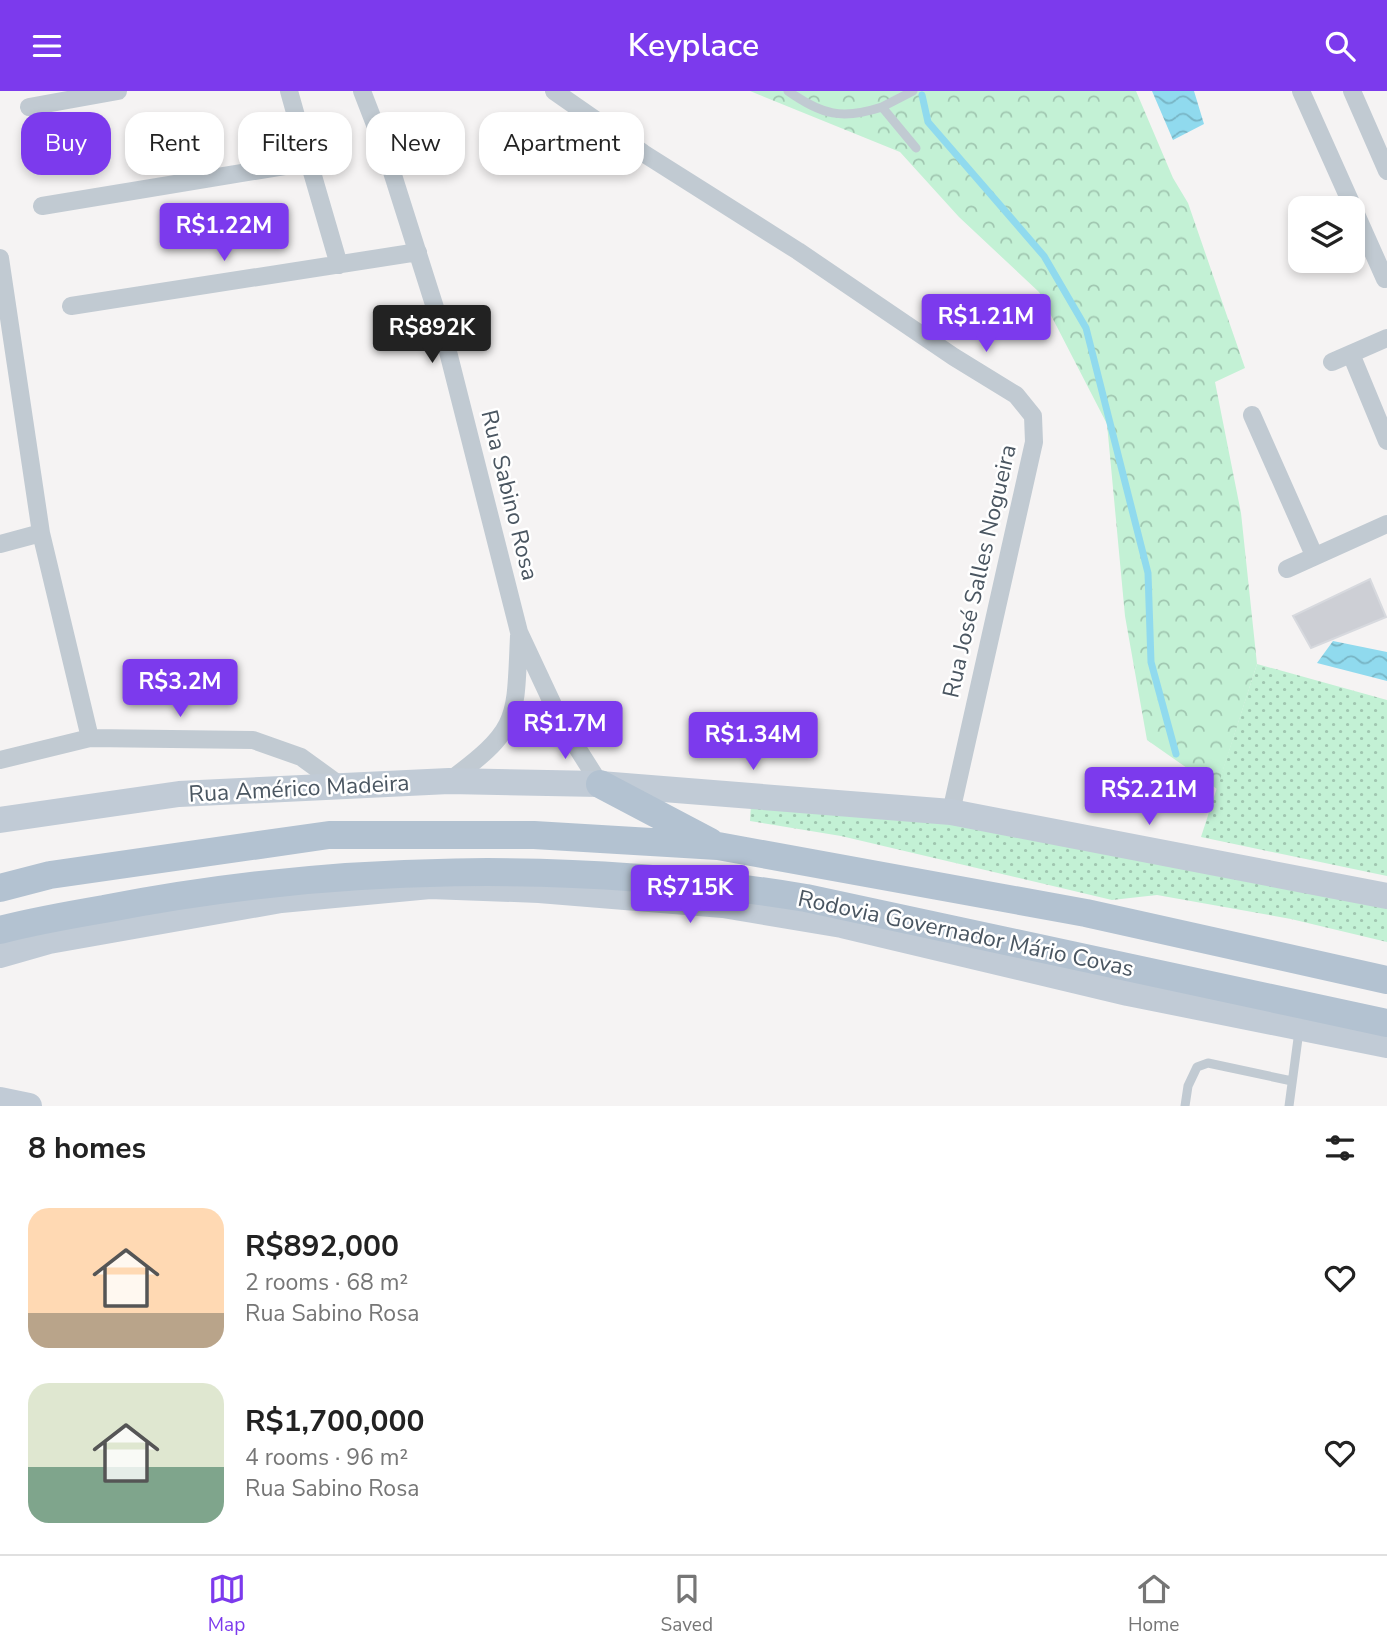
<!DOCTYPE html>
<html lang="en">
<head>
<meta charset="utf-8">
<style>
  :root { --surface:#fff; --page:#f2f2f2; --text:#222; --muted:#767676; --line:#e0e0e0; --accent:#7c3aed }
  body { margin:0; font-family:"Nunito Sans",sans-serif; background:var(--page); color:var(--text); height:100vh; display:flex; flex-direction:column; font-size:26px; white-space:nowrap }
  * { box-sizing:border-box; margin:0 }
  p { font-size:23px; color:var(--muted) }
  .icon { flex:none; width:38px; height:38px; fill:none; stroke:currentColor; stroke-width:2; stroke-linecap:round; stroke-linejoin:round }
  .map { position:relative; height:1015px; overflow:hidden }
  .drawer { display:flex; flex-direction:column; background:var(--surface); flex:1 }
  .drawer>* { flex:none }
  .guide { position:absolute; left:21px; top:21px; width:700px; height:63px; display:flex; gap:14px }
  .buttons { position:absolute; left:1288px; top:105px; display:grid; gap:14px }
  .buttons a { display:grid; place-items:center; width:77px; height:77px; border-radius:14px; background:var(--surface); box-shadow:0 4px 10px #0003; font-size:35px }
  .price { position:absolute; translate:-50% -60px; padding:0 16px; border-radius:7px; background:var(--accent); color:#fff; font-size:23px; line-height:46px; filter:drop-shadow(0 2px 4px #0008) }
  .price::after { content:''; position:absolute; left:50%; top:42px; width:21px; height:16px; margin-left:-10px; background:inherit; clip-path:polygon(0 0,100% 0,50% 100%) }
  .price.current { background:#222; color:#fff }
  ul { padding:0; list-style:none }
  li { display:flex; align-items:center; gap:21px; height:175px; padding:0 28px }
  li span { display:grid; place-items:center; flex:none; width:196px; height:140px; border-radius:21px; color:#555 }
  li>.icon { margin-inline-start:auto }
  span .icon { width:84px; height:84px; fill:#fffc; stroke-width:1 }
  li b { font-size:30px }
  h2 { display:flex; justify-content:space-between; align-items:center; height:84px; padding:0 28px; font-size:30px }
  .pill { padding:0 24px; border-radius:21px; background:var(--surface); box-shadow:0 4px 10px #0003; font-size:24px; line-height:63px }
  .pill.current { background:var(--accent); color:#fff }
  header { display:flex; justify-content:space-between; align-items:center; height:91px; padding:0 28px; background:var(--accent); color:#fff; font-size:32px; font-weight:600 }
  .dock { display:flex; justify-content:space-around; align-items:center; height:98px; border-top:2px solid var(--line); background:var(--surface); font-size:19px; color:var(--muted) }
  .dock a { display:grid; justify-items:center; gap:4px }
  .dock .current { color:var(--accent) }
  .map>svg:first-child { display:block }
  .grass { fill:url(#grass-dots) }
  .forest { fill:url(#forest-crowns) }
  .water { fill:url(#water-waves) }
  .lines { fill:none; stroke-linecap:round; stroke-linejoin:round }
  .stream { stroke:#90daee; stroke-width:7 }
  .building { fill:#cdcfd5; stroke:#d7d9de; stroke-width:2 }
  .lane { stroke:#c1cad2; stroke-width:9 }
  .street { stroke:#c1cad2; stroke-width:18 }
  .secondary { stroke:#c1cbd6; stroke-width:26 }
  .primary { stroke:#b3c2d1; stroke-width:28 }
  .labels { text-anchor:middle; stroke-width:5; stroke-linejoin:round; paint-order:stroke }
  .street-label { font-size:23px; fill:#4a5661; stroke:#fff }
</style>
</head>
<body>
<header><svg class="icon" aria-label="menu" viewBox="0 0 24 24"><path d="M4 6h16M4 12h16M4 18h16"/></svg>Keyplace<svg class="icon" aria-label="search" viewBox="0 0 24 24"><circle cx="10" cy="10" r="6"/><path d="M15 15l6 6"/></svg></header>
<div class="map">
<svg width="1387" height="1015" viewBox="0 0 1387 1015">
  <defs>
    <pattern id="grass-dots" width="8" height="8" patternUnits="userSpaceOnUse" patternTransform="scale(1.75)"><rect width="8" height="8" fill="#c3f1d5"/><path d="M2 2h.1M6 6h.1" fill="none" stroke="#a0c6b0" stroke-width="1.8" stroke-linecap="round"/></pattern>
    <pattern id="forest-crowns" width="20" height="18" patternUnits="userSpaceOnUse" patternTransform="scale(1.75)"><rect width="20" height="18" fill="#c3f1d5"/><path d="M2 6a3 3 0 1 1 6 0M12 15a3 3 0 1 1 6 0" fill="none" stroke="#a0c6b0"/></pattern>
    <pattern id="water-waves" width="16" height="10" patternUnits="userSpaceOnUse" patternTransform="scale(1.75)"><rect width="16" height="10" fill="#90daee"/><path d="M0 5q4-4 8 0t8 0" fill="none" stroke="#78b4c4"/></pattern>
  </defs>
  <rect width="100%" height="100%" fill="#f5f3f3"/>
  <!-- grass -->
  <path class="grass" d="M1257 573 1387 609V785L1201 746Z
    M751 714 947 731 1387 816V851L1291 828 1157 804 1112 809 841 745 750 730Z"/>
  <!-- forest -->
  <path class="forest" d="M750 0H1136L1173 87 1188 112 1245 277 1215 291 1241 422 1257 573 1217 698 1147 649 1125 525 1107 333 1039 201 959 126 900 61Z"/>
  <!-- water -->
  <path class="water" d="M1152 0H1194L1204 33 1173 49Z
    M1333 550 1387 561V590L1317 572Z"/>
  <g class="lines">
    <!-- stream -->
    <path class="stream" d="M922 4 928 31 1044 165 1086 237 1148 482 1151 571 1176 663"/>
  </g>
  <!-- building -->
  <path class="building" d="M1370 488 1386 526 1311 557 1293 525Z"/>
  <g class="lines">
    <!-- lane -->
    <path class="lane" d="M788 0C822 24 842 29 882 16L916 57
      M882 16 913 0
      M1185 1015 1188 995 1197 976 1208 972 1292 990
      M1289 1015 1299 940"/>
    <!-- street -->
    <path class="street" d="M289 0 309 71
      M362 0 386 62 444 245 519 541 562 633 600 693
      M554 0 643 62 798 160 954 266 1016 304 1033 325 1034 351 951 721
      M1301 0 1385 188
      M1352 0 1387 80
      M29 16 118 0
      M42 115 309 71 339 174
      M0 167 41 442 90 647
      M71 215 418 161
      M1351 263 1387 350
      M1332 271 1387 247
      M1252 324 1314 464
      M0 453 41 442
      M1287 478 1387 433
      M0 669 90 647 253 649 301 666 341 695
      M449 690C520 637 515 630 519 545"/>
    <!-- secondary -->
    <path class="secondary" d="M0 729 179 703 449 690 600 693 951 721 1387 805
      M0 864 49 850 281 809 430 795 539 799 723 814 842 834 1128 902 1387 954
      M0 1009 29 1015"/>
    <!-- primary -->
    <path class="primary" d="M600 693 710 751
      M0 797 50 784 329 744H534L718 755 1086 822 1387 889
      M0 839C34 830 69 824 104 818 333 773 576 769 806 807L1387 932"/>
  </g>
  <g class="labels">
    <!-- street labels -->
    <g class="street-label">
      <text transform="translate(510 404) rotate(76)" y="8">Rua Sabino Rosa</text>
      <text transform="translate(979 480) rotate(-77)" y="8">Rua José Salles Nogueira</text>
      <text transform="translate(299 697) rotate(-3)" y="8">Rua Américo Madeira</text>
      <text transform="translate(966 842) rotate(12)" y="8">Rodovia Governador Mário Covas</text>
    </g>
  </g>
</svg>
<div class="buttons">
<a><svg class="icon" aria-label="layers" viewBox="0 0 24 24"><path d="M12 4l9 5-9 5-9-5zM3 14l9 5 9-5"/></svg></a>
</div>
<b class="price" style="left:224px;top:172px">R$1.22M</b>
<b class="price" style="left:986px;top:263px">R$1.21M</b>
<b class="price current" style="left:432px;top:274px">R$892K</b>
<b class="price" style="left:180px;top:628px">R$3.2M</b>
<b class="price" style="left:565px;top:670px">R$1.7M</b>
<b class="price" style="left:753px;top:681px">R$1.34M</b>
<b class="price" style="left:1149px;top:736px">R$2.21M</b>
<b class="price" style="left:690px;top:834px">R$715K</b>
<div class="guide">
<a class="pill current">Buy</a>
<a class="pill">Rent</a>
<a class="pill">Filters</a>
<a class="pill">New</a>
<a class="pill">Apartment</a>
</div>
</div>
<section class="drawer">
<h2>8 homes<svg class="icon" aria-label="filters" viewBox="0 0 24 24"><path d="M4 7h16M4 17h16"/><circle cx="9" cy="7" r="2"/><circle cx="15" cy="17" r="2"/></svg></h2>
<ul>
<li><span style="background:linear-gradient(#ffd9b3 75%,#b9a48a 0)"><svg class="icon" aria-label="home" viewBox="0 0 24 24"><path d="M3 11l9-7 9 7M6 9v11h12V9"/></svg></span><div><b>R$892,000</b><p>2 rooms · 68 m²</p><p>Rua Sabino Rosa</p></div><svg class="icon" aria-label="heart" viewBox="0 0 24 24"><path d="M12 20l-8-8c-3-5 5-10 8-4 3-6 11-1 8 4z"/></svg></li>
<li><span style="background:linear-gradient(#dfe7d0 60%,#7fa58c 0)"><svg class="icon" aria-label="home" viewBox="0 0 24 24"><path d="M3 11l9-7 9 7M6 9v11h12V9"/></svg></span><div><b>R$1,700,000</b><p>4 rooms · 96 m²</p><p>Rua Sabino Rosa</p></div><svg class="icon" aria-label="heart" viewBox="0 0 24 24"><path d="M12 20l-8-8c-3-5 5-10 8-4 3-6 11-1 8 4z"/></svg></li>
</ul>
</section>
<nav class="dock">
<a class="current"><svg class="icon" aria-label="map" viewBox="0 0 24 24"><path d="M3 6l6-2 6 2 6-2v14l-6 2-6-2-6 2zM9 4v14M15 6v14"/></svg>Map</a>
<a><svg class="icon" aria-label="saved" viewBox="0 0 24 24"><path d="M7 4h10v16l-5-4-5 4z"/></svg>Saved</a>
<a><svg class="icon" aria-label="home" viewBox="0 0 24 24"><path d="M3 11l9-7 9 7M6 9v11h12V9"/></svg>Home</a>
</nav>
</body>
</html>
